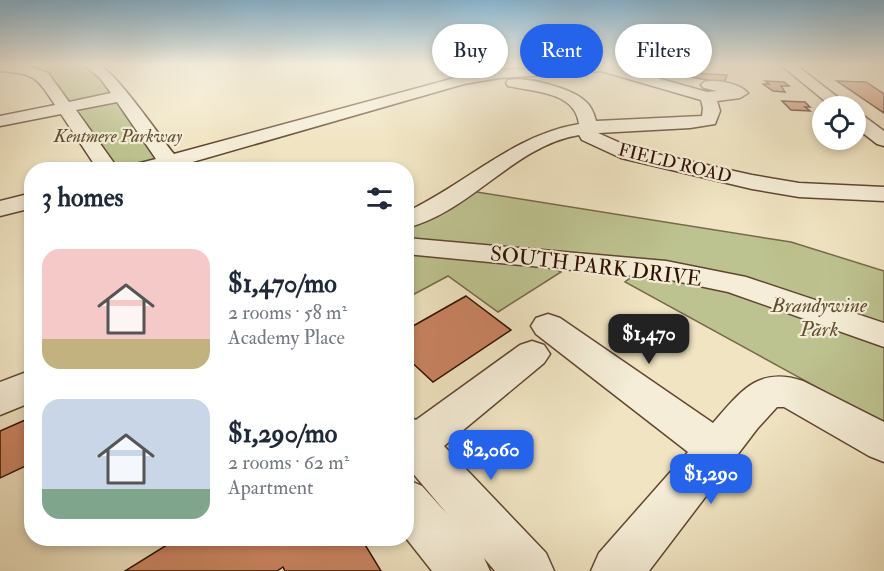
<!DOCTYPE html>
<html lang="en">
<head>
<meta charset="utf-8">
<style>
  :root { --surface:#fff; --page:#f6f6f7; --text:#1f2937; --muted:#747a83; --accent:#2563eb }
  body { margin:0; font-family:"IM FELL Double Pica",serif; background:var(--page); color:var(--text); height:100vh; display:flex; flex-direction:column; font-size:22px; white-space:nowrap }
  * { box-sizing:border-box; margin:0 }
  p { font-size:20px; color:var(--muted) }
  .icon { flex:none; width:33px; height:33px; fill:none; stroke:currentColor; stroke-width:2; stroke-linecap:round; stroke-linejoin:round }
  .map { position:relative; flex:1; overflow:hidden }
  .sheet { position:absolute; left:24px; top:162px; width:390px; height:384px; display:flex; flex-direction:column; background:var(--surface); border-radius:24px; box-shadow:0 3px 9px #0003 }
  .sheet>* { flex:none }
  .banner { position:absolute; left:432px; top:24px; width:362px; height:54px; display:flex; gap:12px }
  .tools { position:absolute; left:812px; top:96px; display:grid; gap:12px }
  .tools a { display:grid; place-items:center; width:54px; height:54px; border-radius:50%; background:var(--surface); box-shadow:0 3px 9px #0003; font-size:30px }
  .price { position:absolute; translate:-50% -51px; padding:0 14px; border-radius:12px; background:var(--accent); color:#fff; font-size:20px; line-height:39px; filter:drop-shadow(0 2px 3px #0008) }
  .price::after { content:''; position:absolute; left:50%; top:36px; width:18px; height:14px; margin-left:-9px; background:inherit; clip-path:polygon(0 0,100% 0,50% 100%) }
  .price.selected { background:#222; color:#fff }
  ul { padding:0; list-style:none }
  li { display:flex; align-items:center; gap:18px; height:150px; padding:0 18px }
  li span { display:grid; place-items:center; flex:none; width:168px; height:120px; border-radius:18px; color:#555 }
  li>.icon { margin-inline-start:auto }
  span .icon { width:72px; height:72px; fill:#fffc; stroke-width:1 }
  li b { font-size:26px }
  h2 { display:flex; justify-content:space-between; align-items:center; height:72px; padding:0 18px; font-size:26px }
  .tag { padding:0 21px; border-radius:27px; background:var(--surface); box-shadow:0 3px 9px #0003; font-size:21px; line-height:54px }
  .tag.selected { background:var(--accent); color:#fff }
  .map>svg:first-child { display:block }
  .green { fill:#bdc390; stroke:#766a48; stroke-width:1.5 }
  .building { fill:#ca8461; stroke:#301101; stroke-width:1.5 }
  .lines { fill:none; stroke-linecap:round; stroke-linejoin:round }
  .minor-casing { stroke:#604631; stroke-width:3 }
  .minor { fill:#f5edd7; fill-rule:evenodd }
  .labels { text-anchor:middle; stroke-width:4.5; stroke-linejoin:round; paint-order:stroke }
  .far-park-label { font-size:18px; font-style:italic; fill:#614f33; stroke:#f5edd7 }
  .far-street-label { font-size:18px; fill:#301101; stroke:#f5edd7 }
  .street-label { font-size:21px; fill:#301101; stroke:#f5edd7 }
  .park-label { font-size:21px; font-style:italic; fill:#614f33; stroke:#f5edd7 }
</style>
</head>
<body>
<div class="map">
<svg width="884" height="571" viewBox="0 0 884 571">
  <rect width="100%" height="100%" fill="#f0e4c2"/>
  <filter id="stains"><feTurbulence type="fractalNoise" baseFrequency=".00333" numOctaves="4"/><feColorMatrix values="0 0 0 0 .2 0 0 0 0 .09 0 0 0 0 .02 0 0 0 .5 -.17"/></filter>
  <radialGradient id="worn" r=".72"><stop offset=".6" stop-color="#630" stop-opacity="0"/><stop offset="1" stop-color="#630" stop-opacity=".3"/></radialGradient>
  <!-- green -->
  <path class="green" d="M0 65H92L175 169H109L43 76 0 67Z
    M464 190 791 242 884 271V424L625 282 635 274 549 266 561 272 498 312 448 276 407 298 406 221Z"/>
  <!-- building -->
  <path class="building" d="M692 73 727 75 726 78 724 83 690 77Z
    M765 81 784 82 789 86H781L785 92 773 91 763 84H769Z
    M837 81 866 82 884 94V113Z
    M782 101 805 102 810 107H805L810 111 791 110Z
    M466 296 511 330 433 382 406 357V330Z
    M32 417V463L0 478V431Z
    M178 538H361L381 571H285L283 567 277 571H125Z"/>
  <g class="lines">
    <defs>
      <path id="minor" d="M0 65H24L48 73 69 102 111 93 100 78 84 65C88 65 94 64 98 65 113 68 161 138 174 154L462 76 499 70 611 65 707 92 717 91 704 88 701 85 704 82C716 79 739 83 748 93L740 98 717 101 720 111 715 124 690 128 598 133 634 149 752 175 799 183 884 187V201L799 197 752 189 621 158 582 140 579 135C513 146 471 212 406 228V212C466 184 513 135 579 124 575 91 533 92 508 86L506 83 508 80C525 76 572 88 585 101 591 106 594 113 596 121L702 116 703 108 701 100 601 71 499 78 464 84 182 165 185 170H130L132 165 156 159 117 102 76 110 119 170H98L61 114 0 126V116L55 105C36 76 35 74 0 71Z
        M781 65H796L849 106H831Z
        M855 113 861 114 884 131V146L877 144 855 127Z
        M32 193V208L0 216V201Z
        M406 238 666 261 746 277 884 323V347L728 292 666 279 406 254Z
        M548 314 560 318 713 423C741 391 758 366 803 381L884 422V462L869 456 784 407H777L757 429 649 571H591L599 553 688 452 536 334 531 326 536 318Z
        M532 341 544 345 550 354 544 363 444 446 546 553 554 571H495L484 558 490 571H432L406 538V479L422 486 448 515 406 465V416L416 420 520 345Z
        M32 370V402L0 415V382Z"/>
    </defs>
    <!-- minor casing -->
    <use href="#minor" class="minor-casing"/>
    <!-- minor -->
    <use href="#minor" class="minor"/>
  </g>
  <!-- sky -->
  <linearGradient id="sky" x2="0" y2="1"><stop stop-color="#89b8d5"/><stop offset="0.45" stop-color="#f8f3e4"/><stop offset="1" stop-color="#f8f3e4" stop-opacity="0"/></linearGradient>
  <rect width="884" height="144" fill="url(#sky)"/>
  <g class="labels">
    <!-- far-park labels -->
    <g class="far-park-label">
      <text x="118" y="142">Kentmere Parkway</text>
    </g>
    <!-- far-street labels -->
    <g class="far-street-label">
      <text transform="translate(675 163) rotate(14)" y="6">FIELD ROAD</text>
    </g>
    <!-- street labels -->
    <g class="street-label">
      <text transform="translate(596 266) rotate(7)" y="7">SOUTH PARK DRIVE</text>
    </g>
    <!-- park labels -->
    <g class="park-label">
      <text x="819" y="312">Brandywine<tspan x="819" dy="24">Park</tspan></text>
    </g>
  </g>
  <rect width="100%" height="100%" filter="url(#stains)"/>
  <rect width="100%" height="100%" fill="url(#worn)"/>
</svg>
<div class="tools">
<a><svg class="icon" aria-label="locate" viewBox="0 0 24 24"><circle cx="12" cy="12" r="6"/><path d="M12 2v4M12 18v4M2 12h4M18 12h4"/></svg></a>
</div>
<b class="price selected" style="left:649px;top:365px">$1,470</b>
<b class="price" style="left:491px;top:481px">$2,060</b>
<b class="price" style="left:711px;top:505px">$1,290</b>
<div class="banner">
<a class="tag">Buy</a>
<a class="tag selected">Rent</a>
<a class="tag">Filters</a>
</div>
<section class="sheet">
<h2>3 homes<svg class="icon" aria-label="filters" viewBox="0 0 24 24"><path d="M4 7h16M4 17h16"/><circle cx="9" cy="7" r="2"/><circle cx="15" cy="17" r="2"/></svg></h2>
<ul>
<li><span style="background:linear-gradient(#f6c9c9 75%,#c2b280 0)"><svg class="icon" aria-label="home" viewBox="0 0 24 24"><path d="M3 11l9-7 9 7M6 9v11h12V9"/></svg></span><div><b>$1,470/mo</b><p>2 rooms · 58 m²</p><p>Academy Place</p></div></li>
<li><span style="background:linear-gradient(#c9d6e8 75%,#7fa58c 0)"><svg class="icon" aria-label="home" viewBox="0 0 24 24"><path d="M3 11l9-7 9 7M6 9v11h12V9"/></svg></span><div><b>$1,290/mo</b><p>2 rooms · 62 m²</p><p>Apartment</p></div></li>
</ul>
</section>
</div>
</body>
</html>
